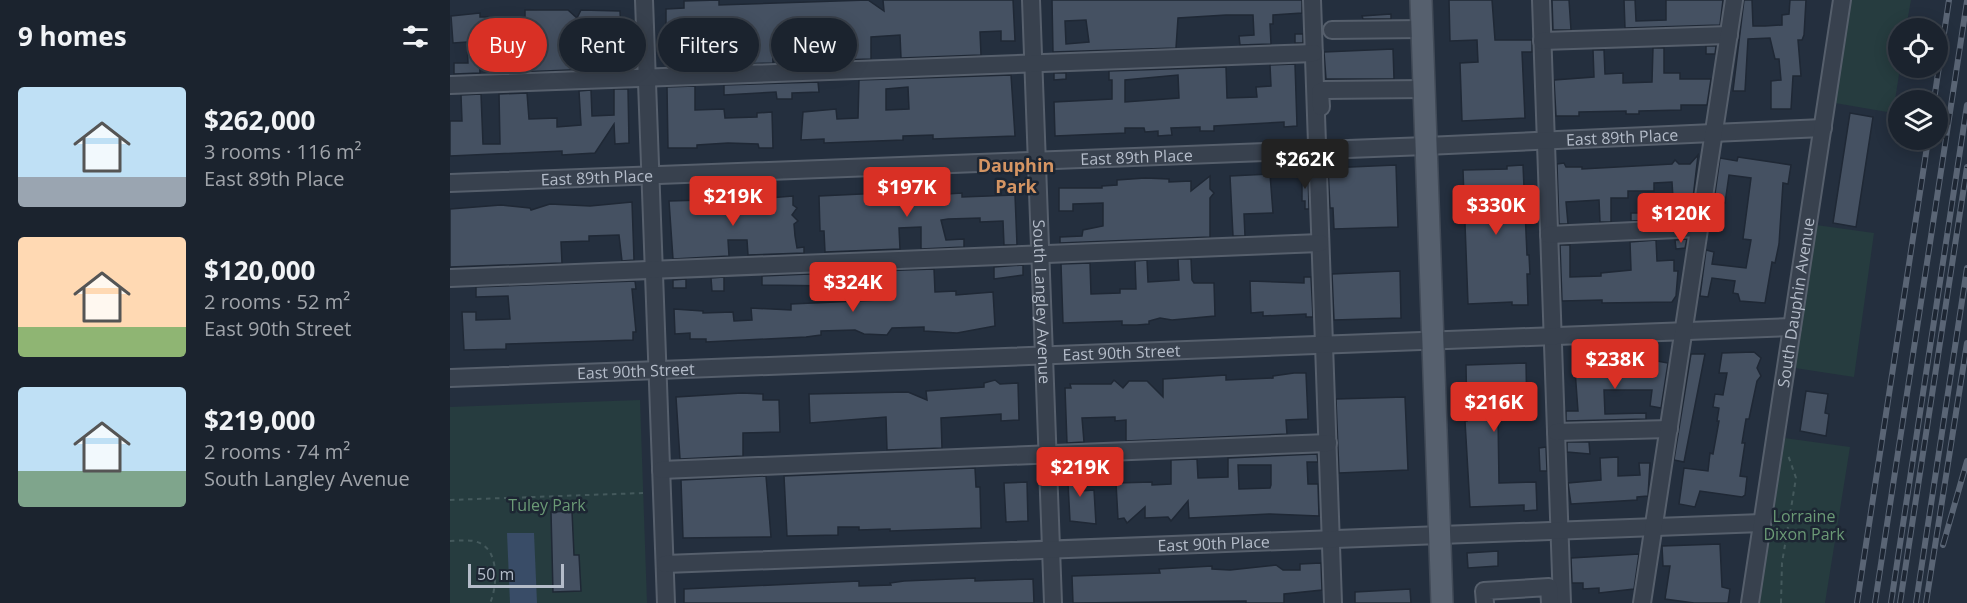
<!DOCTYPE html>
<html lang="en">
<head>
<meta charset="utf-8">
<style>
  :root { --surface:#1b232e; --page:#282f3a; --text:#f1f3f6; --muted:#a0a4aa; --line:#39404a; --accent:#d93025 }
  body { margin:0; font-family:"Open Sans",sans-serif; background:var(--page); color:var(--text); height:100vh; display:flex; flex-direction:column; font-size:22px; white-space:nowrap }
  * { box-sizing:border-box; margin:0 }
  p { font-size:20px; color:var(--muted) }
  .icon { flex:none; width:33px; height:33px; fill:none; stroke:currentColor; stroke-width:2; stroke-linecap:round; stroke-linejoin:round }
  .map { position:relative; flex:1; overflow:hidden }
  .side { display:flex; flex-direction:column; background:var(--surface); width:450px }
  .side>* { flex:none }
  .guide { position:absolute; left:18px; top:18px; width:570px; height:54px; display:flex; gap:12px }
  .tools { position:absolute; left:1438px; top:18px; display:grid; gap:12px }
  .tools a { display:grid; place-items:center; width:60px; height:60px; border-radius:50%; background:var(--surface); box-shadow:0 3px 15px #0003,0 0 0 2px var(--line); font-size:30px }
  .scale { position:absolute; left:18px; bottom:15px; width:96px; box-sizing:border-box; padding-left:6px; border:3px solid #b4bcc9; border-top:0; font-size:16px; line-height:21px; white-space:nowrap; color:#b4bcc9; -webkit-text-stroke:4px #1d2633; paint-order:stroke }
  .price { position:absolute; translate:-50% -51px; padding:0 14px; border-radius:6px; background:var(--accent); color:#fff; font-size:20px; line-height:39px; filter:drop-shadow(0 2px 3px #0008) }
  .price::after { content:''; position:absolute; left:50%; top:36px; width:18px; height:14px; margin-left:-9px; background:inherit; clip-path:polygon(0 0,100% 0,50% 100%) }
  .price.on { background:#222; color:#fff }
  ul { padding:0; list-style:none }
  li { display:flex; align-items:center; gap:18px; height:150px; padding:0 18px }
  li span { display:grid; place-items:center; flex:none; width:168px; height:120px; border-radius:6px; color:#555 }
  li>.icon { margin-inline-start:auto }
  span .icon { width:72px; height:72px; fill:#fffc; stroke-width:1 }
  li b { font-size:26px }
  h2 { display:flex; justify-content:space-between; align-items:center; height:72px; padding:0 18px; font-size:26px }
  .chip { padding:0 21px; border-radius:27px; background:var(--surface); box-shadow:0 3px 15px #0003,0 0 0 2px var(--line); font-size:21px; line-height:54px }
  .chip.on { background:var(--accent); color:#fff }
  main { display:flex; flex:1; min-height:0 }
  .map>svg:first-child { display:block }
  .green { fill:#263c3f }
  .water { fill:#394c67 }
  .building { fill:#455162; stroke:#1f2835; stroke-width:1.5; fill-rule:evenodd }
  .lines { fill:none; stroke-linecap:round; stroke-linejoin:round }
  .minor-casing { stroke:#565f6c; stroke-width:20 }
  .major-casing { stroke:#414a57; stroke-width:24 }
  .path { stroke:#44595c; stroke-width:2; stroke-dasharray:4.5 4.5; stroke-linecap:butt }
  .minor { stroke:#38414e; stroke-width:16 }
  .major { stroke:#56606e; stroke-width:21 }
  .rail-casing { stroke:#5a6575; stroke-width:6 }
  .rail { stroke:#1d2633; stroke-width:4; stroke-dasharray:11; stroke-linecap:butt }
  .labels { text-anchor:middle; stroke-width:5; stroke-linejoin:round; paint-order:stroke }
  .street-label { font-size:16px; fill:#b4bcc9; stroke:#1d2633 }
  .park-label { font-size:16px; fill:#6b9a76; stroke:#1d2633 }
  .neighbourhood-label { font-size:18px; font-weight:bold; fill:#d59563; stroke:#1d2633 }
</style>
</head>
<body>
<main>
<section class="side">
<h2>9 homes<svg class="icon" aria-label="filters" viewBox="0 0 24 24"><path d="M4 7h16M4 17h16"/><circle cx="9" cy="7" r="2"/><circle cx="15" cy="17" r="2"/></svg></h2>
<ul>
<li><span style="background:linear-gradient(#bfe0f5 75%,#9aa5b1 0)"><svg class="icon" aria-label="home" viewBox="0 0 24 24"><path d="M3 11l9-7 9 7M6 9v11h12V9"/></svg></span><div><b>$262,000</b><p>3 rooms · 116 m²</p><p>East 89th Place</p></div></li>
<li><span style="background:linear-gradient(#ffd9b3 75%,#8fb573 0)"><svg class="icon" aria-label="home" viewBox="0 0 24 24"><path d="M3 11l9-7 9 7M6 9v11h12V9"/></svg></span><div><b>$120,000</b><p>2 rooms · 52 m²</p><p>East 90th Street</p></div></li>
<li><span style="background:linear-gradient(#bfe0f5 70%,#7fa58c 0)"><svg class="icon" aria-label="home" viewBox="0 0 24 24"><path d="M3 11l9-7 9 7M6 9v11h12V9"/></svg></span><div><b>$219,000</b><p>2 rooms · 74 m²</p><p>South Langley Avenue</p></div></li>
</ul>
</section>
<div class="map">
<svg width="1517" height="603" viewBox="0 0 1517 603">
  <rect width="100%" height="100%" fill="#242f3e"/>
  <!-- green -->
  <path class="green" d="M1400 0H1461L1456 28H1449L1450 68 1443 113 1385 103Z
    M1366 225 1424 233 1404 377 1345 368Z
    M190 400 197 603H0V407Z
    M1334 438 1400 447 1375 603H1308Z"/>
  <!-- water -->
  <path class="water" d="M57 533H84L87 603H60Z"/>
  <!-- building -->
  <path class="building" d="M269 0V5L418 0 434 11 433 0H563L565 41H551V31L530 32 531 55 451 58 450 35 421 37V59L392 60 390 34 361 35 362 61 349 62V40L344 39 322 40 323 63 255 65V56L275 55 274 36 235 37V24H216V9L234 8V1Z
    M602 0H852V13L823 15V24H820L821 44 790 45 789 36 804 35 803 15H776L728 18 726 48 603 52ZM636 20 639 42 616 44 615 21Z
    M999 0H1042L1045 40H1082V52H1072L1075 118 1012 121 1010 63 1028 62 1027 40 1000 41Z
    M1102 0H1119L1121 30H1103Z
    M1174 0H1185L1186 21 1216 20V0H1273L1270 25 1175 28Z
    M1294 0H1302L1303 26H1315L1332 25V15L1339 14 1340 0H1356L1354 35 1352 40H1348L1351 76H1343L1341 109H1321V81L1331 80 1329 59H1325L1320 38 1298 39 1295 91H1283Z
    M75 10H118L127 18 131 10 170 11 172 51H169V68L49 73V64H77L76 39H46V52H29L30 73 4 74V63H18L17 42 3 43 1 16 30 13V17H75Z
    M941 14V19H913L912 16Z
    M845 34H853V43H845Z
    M1256 46H1266L1265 54H1256Z
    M1203 48H1214V73H1230V79H1261L1257 105H1231V110L1189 111V114H1176V111L1129 112V116H1106L1104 80 1144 77 1143 50H1154L1155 74 1173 73V83L1202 82Z
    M943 49 944 79H876L874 52Z
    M217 60H229L230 66H217Z
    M845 64 847 126 834 127V122L764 126V131H750V127L721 128 722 135 708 136V131L695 132 694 128H675V133L605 136 604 102 662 99V80H659V71L776 67 777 98 807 97 806 87 821 86 820 65ZM728 75 729 98 675 102V80Z
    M604 73H616V79L604 80Z
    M561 75 565 136 483 139V135L453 136V140L374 143V139L351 140 353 112 386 109 387 119 408 118 409 80ZM458 87 459 109 436 110V89Z
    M368 82 369 92 342 93V99H327L326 92 274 95V85Z
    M245 86V110L274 109 275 118 307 117V113L322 112 323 148H309L308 144 278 143 247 145V148H218L217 87Z
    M164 89H178L179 143 165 144 164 124 145 153 112 155V151L0 156V121H12L11 95 31 94 33 144H50L49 94 77 93 79 119 107 118V127L131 125 129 91 141 90 142 116 164 115Z
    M1400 113 1423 117 1406 227 1383 223Z
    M1248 155 1243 198H1223L1222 182 1204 183V191H1178V198H1161V222H1150L1149 200 1116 202 1118 224H1109L1107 164 1114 163 1116 167H1132V169L1222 164 1225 160 1229 164H1240Z
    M1288 157 1341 165 1338 184 1333 183 1329 244 1325 263 1322 262 1315 303 1290 301 1288 294 1283 293 1285 281 1262 278 1258 297 1250 296 1256 250 1264 252 1262 264 1296 268 1301 240 1293 239 1301 178 1279 175 1275 203 1264 201 1270 158 1287 161Z
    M946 165 948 227 884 229 883 208H880L878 168Z
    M1073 165 1077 255H1079L1080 274H1077L1078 305H1062V302L1018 304 1013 170 1057 169V166Z
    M852 173H858L859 209H855V201H852Z
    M820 174 823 213 794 214 795 236H783L780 176Z
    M760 176V189L764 193 760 198V237L610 243V237L632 236 633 230 653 226V203L623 204V211H609V188H652V186L667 185V180L695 178 719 179V182L741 181V191Z
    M497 190V194L512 193V197L565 195 567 245H554L553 221 530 222V218L498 219 491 220 496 240 514 239V247L471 249V227L449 228 450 249 375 252 374 231H370L369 196Z
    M343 196V205L347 208 342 215 348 221 344 224 345 236 347 248 354 247V253L298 255 297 240H278L279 256 223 259 219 201 253 200 260 208 269 198 292 200Z
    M182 202 184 260 172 261 169 235 139 236V241L111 242 112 263 0 267V209L51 205 80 208 81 210 100 204 140 206Z
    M1181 213H1205V220L1181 221Z
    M1237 239 1235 248 1226 249 1225 240Z
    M1206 240 1207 261 1224 260V271H1228L1226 296 1222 302 1152 303V300L1112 301 1110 245H1120V277L1151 276V273L1181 270 1180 242Z
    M728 259H741L742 280 744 283H764L765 316 722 320 710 318 699 321V324L687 325H672V321L613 323 611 264 640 263 641 294 670 293V289H686L685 261 697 260 698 282 729 280Z
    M573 265V275L544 279V267Z
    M484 269 485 292 506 291V295L543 292 545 326 507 333 474 331V327L442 328 437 335 414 334 405 330 371 331V335L356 337 256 342V339H240V333L225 334 224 309 253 311V313L283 312 284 321 302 320 301 308 341 310V304L429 300 427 271Z
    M950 271 951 318 884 320 882 274Z
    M384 273V286L312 285V276Z
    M274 277V291H262L261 278Z
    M854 277H861L863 317H856V314L813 316V312L801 313 800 281 854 283Z
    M236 279V288H223V280Z
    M185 281 186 289H182L186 332H183V340L56 344V349L14 350 12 312H26V320L60 319 58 296 26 297V287Z
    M1304 352 1311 358 1307 368 1311 376 1307 381 1299 419H1296L1292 443H1295L1290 476 1297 477 1295 495 1292 497 1250 491 1245 507 1229 504 1234 468 1258 471 1260 453 1263 454 1269 421H1267L1269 408 1263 407 1265 394 1273 395 1277 373H1269L1272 353Z
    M1241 354H1255L1234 462 1224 460Z
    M1207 361 1218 363 1211 408 1200 406 1202 390H1154L1155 414 1196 413V419L1116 421V411H1128L1125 370 1133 366 1137 369 1206 366Z
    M1076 363 1077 416 1048 417 1049 483 1086 482 1087 510 1074 511V505L1020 507 1015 421H1017L1016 365Z
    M844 373H856L858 419 836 420 837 434 676 441V420L665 421V417L632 418 634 442 617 443 615 388H621L620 384H661L664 380 673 388 679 381H697L713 397V379L776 375V380L823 378V376Z
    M545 380 550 384 568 383 569 420 551 421V414L491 418 492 448 437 450 436 417 360 423 359 394 458 392 477 400 476 391 534 387V383Z
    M1356 391 1378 394 1375 413 1379 414 1376 436 1350 431Z
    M292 393 313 394V400H329L330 432 293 433V456L230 459 226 397Z
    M955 397 958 470 889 473 886 399Z
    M1117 442H1139L1140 454 1117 452Z
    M1096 447 1097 471H1090L1089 448Z
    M867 454 868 462H857L858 484H868L869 516 819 514 739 518 738 501 721 521 718 517 695 518V507L677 523 674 518 668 519 666 483 702 482V485L721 484V460L747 459 748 478 778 477V458ZM788 465H821V485L820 488 789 489Z
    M1168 457V476L1190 475 1189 463H1200L1198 496 1187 497V500L1121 504 1118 483 1151 480 1150 458Z
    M617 464H629L631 491 644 490 646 524 620 521Z
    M525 468 526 487H530L531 528 440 531V529L409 530V527H388V535L337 536 334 476Z
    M316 476 321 537 233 538 231 480Z
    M577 482 578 521 556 522 554 483Z
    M122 511 124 555H129L131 591 103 592 101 512Z
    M1270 544 1272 587 1280 589 1278 603H1244L1215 599 1220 566H1213L1212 546Z
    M1048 551V566L1018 568 1017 553Z
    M1189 554 1184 589 1149 593V588L1133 589V583H1122L1121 558Z
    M871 563 872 590 834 594V603H796V601L623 603 622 576 710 573 709 569 762 566V569L780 570 826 565 833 570H850V564Z
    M525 578V581L583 579 584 603H234V589L409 581V586L441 585 440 583 454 581Z
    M960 589 961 603H905V592Z"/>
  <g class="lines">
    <defs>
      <g id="minor">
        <path d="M194 0 216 603"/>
        <path id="s1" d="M581 0 603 603"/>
        <path d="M862 0 883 603"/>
        <path d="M1091 0 1112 603"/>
        <path d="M882 30 972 29"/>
        <path d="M1092 41 1279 35"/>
        <path d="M0 85 864 53"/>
        <path d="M871 107 870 92 874 90 974 89"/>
        <path id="s2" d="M0 183 976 146 1373 128"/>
        <path d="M1099 235 1249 228"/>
        <path d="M0 278 870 243"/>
        <path id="s3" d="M0 378 1342 327"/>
        <path d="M1106 432 1219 429"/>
        <path d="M211 470 878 443"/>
        <path id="s4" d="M215 564 1312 523"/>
        <path d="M1035 603 1034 591 1099 587 1100 603"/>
        <path d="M1192 603 1284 0"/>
        <path id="s5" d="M1300 603 1392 0"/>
      </g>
      <path id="major" d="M971 0 992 603"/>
    </defs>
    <!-- minor casing -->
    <use href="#minor" class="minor-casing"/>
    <!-- major casing -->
    <use href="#major" class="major-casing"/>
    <!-- path -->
    <path class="path" d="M0 500 193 493
      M0 541C10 541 24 538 33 545 49 555 47 588 40 603
      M1331 603 1332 563 1346 478 1338 455"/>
    <!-- minor -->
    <use href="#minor" class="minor"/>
    <!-- major -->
    <use href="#major" class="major"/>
    <defs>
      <path id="rail" d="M1484 100 1499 0
        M1493 545 1517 461
        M1407 603 1478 140
        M1425 603 1517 1
        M1441 603 1517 105
        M1450 603 1517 167
        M1466 603 1517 268
        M1476 603 1517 343"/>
    </defs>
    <!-- rail casing -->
    <use href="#rail" class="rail-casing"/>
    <!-- rail -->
    <use href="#rail" class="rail"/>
  </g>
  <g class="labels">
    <!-- street labels -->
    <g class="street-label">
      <text dy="6" stroke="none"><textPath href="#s2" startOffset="1173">East 89th Place</textPath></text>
      <text dy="6" stroke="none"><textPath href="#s2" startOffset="687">East 89th Place</textPath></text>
      <text dy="6" stroke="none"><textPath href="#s2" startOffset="147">East 89th Place</textPath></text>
      <text dy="6" stroke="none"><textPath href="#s1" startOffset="302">South Langley Avenue</textPath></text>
      <text dy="6" stroke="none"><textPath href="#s5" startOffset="304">South Dauphin Avenue</textPath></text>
      <text dy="6" stroke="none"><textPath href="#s3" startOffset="672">East 90th Street</textPath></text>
      <text dy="6" stroke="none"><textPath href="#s3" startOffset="186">East 90th Street</textPath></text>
      <text dy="6" stroke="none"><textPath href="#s4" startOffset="549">East 90th Place</textPath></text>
    </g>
    <!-- park labels -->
    <g class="park-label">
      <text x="97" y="511">Tuley Park</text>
      <text x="1354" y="522">Lorraine<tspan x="1354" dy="18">Dixon Park</tspan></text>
    </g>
    <!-- neighbourhood labels -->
    <g class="neighbourhood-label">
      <text x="566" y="172">Dauphin<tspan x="566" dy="21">Park</tspan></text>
    </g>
  </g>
</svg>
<div class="tools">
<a><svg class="icon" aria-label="locate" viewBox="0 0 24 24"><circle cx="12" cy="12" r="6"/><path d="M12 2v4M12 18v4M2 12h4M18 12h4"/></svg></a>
<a><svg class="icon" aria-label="layers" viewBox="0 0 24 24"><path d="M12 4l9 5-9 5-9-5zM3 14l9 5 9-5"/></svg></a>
</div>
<div class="scale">50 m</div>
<b class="price on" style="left:855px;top:190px">$262K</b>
<b class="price" style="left:457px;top:218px">$197K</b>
<b class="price" style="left:283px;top:227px">$219K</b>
<b class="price" style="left:1046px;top:236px">$330K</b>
<b class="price" style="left:1231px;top:244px">$120K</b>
<b class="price" style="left:403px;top:313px">$324K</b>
<b class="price" style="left:1165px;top:390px">$238K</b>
<b class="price" style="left:1044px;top:433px">$216K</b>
<b class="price" style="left:630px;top:498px">$219K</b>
<div class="guide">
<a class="chip on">Buy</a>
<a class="chip">Rent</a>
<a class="chip">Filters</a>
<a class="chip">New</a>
</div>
</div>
</main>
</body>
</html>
